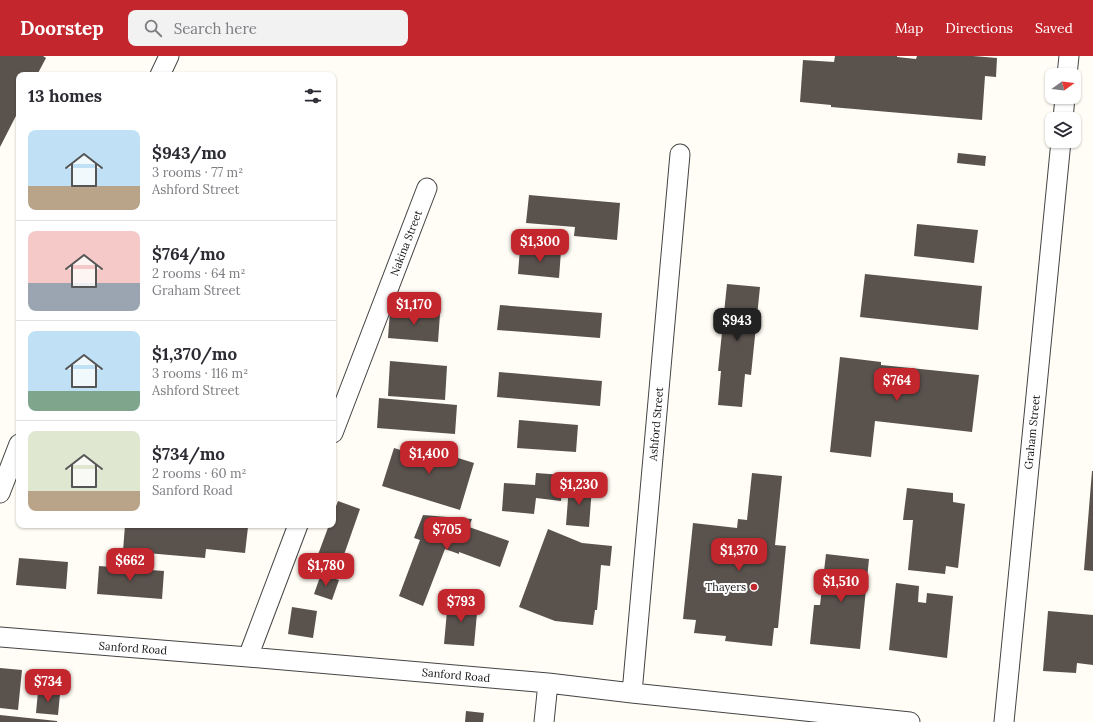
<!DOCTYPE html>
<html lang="en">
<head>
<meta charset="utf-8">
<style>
  :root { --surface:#fff; --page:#f2f2f3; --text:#2b2b33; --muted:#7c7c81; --line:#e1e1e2; --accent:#c4262e }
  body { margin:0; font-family:Lora,serif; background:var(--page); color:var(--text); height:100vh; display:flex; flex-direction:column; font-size:15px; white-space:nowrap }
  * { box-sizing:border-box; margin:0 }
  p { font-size:13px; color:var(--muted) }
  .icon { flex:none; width:22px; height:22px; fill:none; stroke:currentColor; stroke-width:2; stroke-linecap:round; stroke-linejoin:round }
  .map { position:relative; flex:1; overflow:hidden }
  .drawer { position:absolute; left:16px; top:16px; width:320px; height:456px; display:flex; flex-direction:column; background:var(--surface); border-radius:8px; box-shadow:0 1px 3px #0004 }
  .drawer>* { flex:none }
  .needle { width:26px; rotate:75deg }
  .buttons { position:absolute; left:1045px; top:12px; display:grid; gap:8px }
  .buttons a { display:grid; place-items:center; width:36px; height:36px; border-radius:8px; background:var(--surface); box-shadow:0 1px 3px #0004; font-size:20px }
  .price { position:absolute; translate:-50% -34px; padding:0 9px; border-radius:8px; background:var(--accent); color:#fff; font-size:13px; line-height:26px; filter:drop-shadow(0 1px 2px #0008) }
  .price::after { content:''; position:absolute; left:50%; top:24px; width:12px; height:9px; margin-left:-6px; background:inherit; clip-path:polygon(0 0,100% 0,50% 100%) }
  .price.current { background:#222; color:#fff }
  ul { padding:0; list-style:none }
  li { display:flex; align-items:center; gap:12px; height:100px; padding:0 12px }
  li+li { border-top:1px solid var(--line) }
  li span { display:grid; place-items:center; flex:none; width:112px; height:80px; border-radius:8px; color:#555 }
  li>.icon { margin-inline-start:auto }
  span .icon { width:48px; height:48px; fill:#fffc; stroke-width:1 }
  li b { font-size:17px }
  h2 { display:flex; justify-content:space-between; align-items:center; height:48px; padding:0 12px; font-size:17px }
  header { display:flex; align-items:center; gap:24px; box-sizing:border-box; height:56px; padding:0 20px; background:var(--accent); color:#fff }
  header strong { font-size:19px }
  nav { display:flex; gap:22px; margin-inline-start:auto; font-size:14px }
  .search { width:280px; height:36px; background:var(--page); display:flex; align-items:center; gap:10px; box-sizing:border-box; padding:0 14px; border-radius:8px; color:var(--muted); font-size:15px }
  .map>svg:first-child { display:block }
  .building { fill:#5a524d }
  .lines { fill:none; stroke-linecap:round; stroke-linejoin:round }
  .minor-casing { stroke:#444; stroke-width:21 }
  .minor { stroke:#fff; stroke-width:19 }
  .poi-dot { fill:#c4262e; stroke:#fff; stroke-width:1.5 }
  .labels { text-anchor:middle; stroke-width:4; stroke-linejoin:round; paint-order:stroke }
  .street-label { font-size:11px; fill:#111; stroke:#fff }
  .poi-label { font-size:11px; fill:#111; stroke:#fff; text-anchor:end }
</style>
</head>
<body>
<header>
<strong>Doorstep</strong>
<div class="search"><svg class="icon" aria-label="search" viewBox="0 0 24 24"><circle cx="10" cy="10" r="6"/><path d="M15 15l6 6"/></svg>Search here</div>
<nav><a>Map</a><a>Directions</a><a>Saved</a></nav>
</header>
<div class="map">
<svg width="1093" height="666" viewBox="0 0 1093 666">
  <rect width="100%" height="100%" fill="#fffdf5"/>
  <!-- building -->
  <path class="building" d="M0 0H43L46 2 37 19H19V54L0 91Z
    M835 0H897V1L916 3 917 0H973L997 2 996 21 985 20 982 64 831 51V49L800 46 803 4 834 6Z
    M958 97 986 100 985 110 957 107Z
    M529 139 620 147 617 184 574 180 575 171 526 167Z
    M917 168 978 174 974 207 914 200Z
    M520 192 561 195 559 222 518 218Z
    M865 218 982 230 978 274 860 261Z
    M727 228 760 231 751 319 745 318 742 351 718 349 721 315H718Z
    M500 249 602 257 600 282 497 274Z
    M390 254 440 258 438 286 388 282Z
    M840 301 881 306V309L979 319 972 376 875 365 871 401 830 396Z
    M390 305 447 310 445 344 388 340Z
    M499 316 602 325 600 350 497 341Z
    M379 342 457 349 455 378 377 372Z
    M519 364 578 369 576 396 517 392Z
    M410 387 474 407 460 454 382 430 394 392 407 396Z
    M1092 415H1093V515L1084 514Z
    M536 417 563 419 561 445 536 442 534 458 502 455 504 427 535 429Z
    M752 417 782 420 775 489 786 490 778 572H774L772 590 725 585 726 580 694 577 696 564 683 563 693 467 737 472 738 463 747 464Z
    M569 430 592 431 589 471 566 469Z
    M907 432 953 437V446L965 448 958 512 946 510 945 518 908 514 913 464H903Z
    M338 445 360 453 339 513 316 504 329 469H333V458Z
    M423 459 472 463 469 471 509 485 500 511 459 496V498L445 493 423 550 399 540 420 484 414 482Z
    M125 469H229L248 471 245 497 206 493 205 502 123 495Z
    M548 473 582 487 612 490 610 510 601 509 597 554H595L593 569 555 565 519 551Z
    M826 498 869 503 860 593 810 588 814 549H820Z
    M19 502 68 506 66 533 16 529Z
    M99 510 164 515 162 543 97 538Z
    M321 518 339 524 332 544 314 538Z
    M896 527 919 530 918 546 926 547 927 537 953 540 947 602 889 594Z
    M448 544 478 546 474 590 444 588Z
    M292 551 317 555 313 582 288 578Z
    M1048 555 1093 559V609L1077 607 1076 617 1043 615Z
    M0 612 22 614 18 654 0 652Z
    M43 613 62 615 61 634 42 633Z
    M38 635 60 638 58 659 36 657Z
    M466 655 484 657 483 666H465Z
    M0 659 57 665V666H0Z"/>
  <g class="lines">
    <defs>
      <path id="minor" d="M160 19 169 0
        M1067 19 1069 0
        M1063 63 1065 41
        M333 377 427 132
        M0 437 19 388
        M0 581 248 601 548 627 632 637 910 666
        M248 601 298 469
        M632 637 680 98
        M544 666 548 627
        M1004 666 1061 85"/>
    </defs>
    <!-- minor casing -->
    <use href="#minor" class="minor-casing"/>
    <!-- minor -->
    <use href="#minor" class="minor"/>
  </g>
  <!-- markers -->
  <circle class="poi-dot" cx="754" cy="531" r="4"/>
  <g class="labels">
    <!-- street labels -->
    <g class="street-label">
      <text transform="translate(406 187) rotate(-69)" y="4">Nakina Street</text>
      <text transform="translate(656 368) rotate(-85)" y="4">Ashford Street</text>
      <text transform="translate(1032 376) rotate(-84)" y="4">Graham Street</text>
      <text transform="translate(133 592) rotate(4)" y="4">Sanford Road</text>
      <text transform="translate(456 619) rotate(5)" y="4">Sanford Road</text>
    </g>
    <!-- poi labels -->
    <g class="poi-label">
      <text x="746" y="535">Thayers</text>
    </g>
  </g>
</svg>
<div class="buttons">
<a><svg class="needle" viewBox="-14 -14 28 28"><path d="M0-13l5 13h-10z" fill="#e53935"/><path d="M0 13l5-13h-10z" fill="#7c7c81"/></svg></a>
<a><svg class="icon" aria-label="layers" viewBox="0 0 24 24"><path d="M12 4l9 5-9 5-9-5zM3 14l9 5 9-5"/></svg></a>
</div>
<b class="price" style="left:540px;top:207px">$1,300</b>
<b class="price" style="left:414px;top:270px">$1,170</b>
<b class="price current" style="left:737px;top:286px">$943</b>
<b class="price" style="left:897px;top:346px">$764</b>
<b class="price" style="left:429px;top:419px">$1,400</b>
<b class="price" style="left:579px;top:450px">$1,230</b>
<b class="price" style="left:447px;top:495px">$705</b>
<b class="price" style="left:739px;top:516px">$1,370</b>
<b class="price" style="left:130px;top:526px">$662</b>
<b class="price" style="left:326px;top:531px">$1,780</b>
<b class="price" style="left:841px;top:547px">$1,510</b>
<b class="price" style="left:461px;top:567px">$793</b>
<b class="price" style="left:48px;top:647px">$734</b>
<section class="drawer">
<h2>13 homes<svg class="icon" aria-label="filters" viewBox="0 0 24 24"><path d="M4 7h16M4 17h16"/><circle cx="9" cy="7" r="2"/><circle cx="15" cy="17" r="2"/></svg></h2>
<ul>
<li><span style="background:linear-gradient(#bfe0f5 70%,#b9a48a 0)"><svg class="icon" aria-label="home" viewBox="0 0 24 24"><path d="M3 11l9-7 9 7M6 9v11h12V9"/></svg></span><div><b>$943/mo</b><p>3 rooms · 77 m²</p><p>Ashford Street</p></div></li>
<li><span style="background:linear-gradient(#f6c9c9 65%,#9aa5b1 0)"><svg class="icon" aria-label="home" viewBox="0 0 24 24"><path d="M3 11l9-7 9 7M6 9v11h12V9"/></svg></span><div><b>$764/mo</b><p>2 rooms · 64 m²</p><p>Graham Street</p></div></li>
<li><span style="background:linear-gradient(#bfe0f5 75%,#7fa58c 0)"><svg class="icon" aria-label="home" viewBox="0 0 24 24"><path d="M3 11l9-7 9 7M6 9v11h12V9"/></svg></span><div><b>$1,370/mo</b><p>3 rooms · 116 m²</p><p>Ashford Street</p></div></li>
<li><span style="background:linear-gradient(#dfe7d0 75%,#b9a48a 0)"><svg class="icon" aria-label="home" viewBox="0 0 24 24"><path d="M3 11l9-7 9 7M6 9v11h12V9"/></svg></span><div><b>$734/mo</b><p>2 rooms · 60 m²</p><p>Sanford Road</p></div></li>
</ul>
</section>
</div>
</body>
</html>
